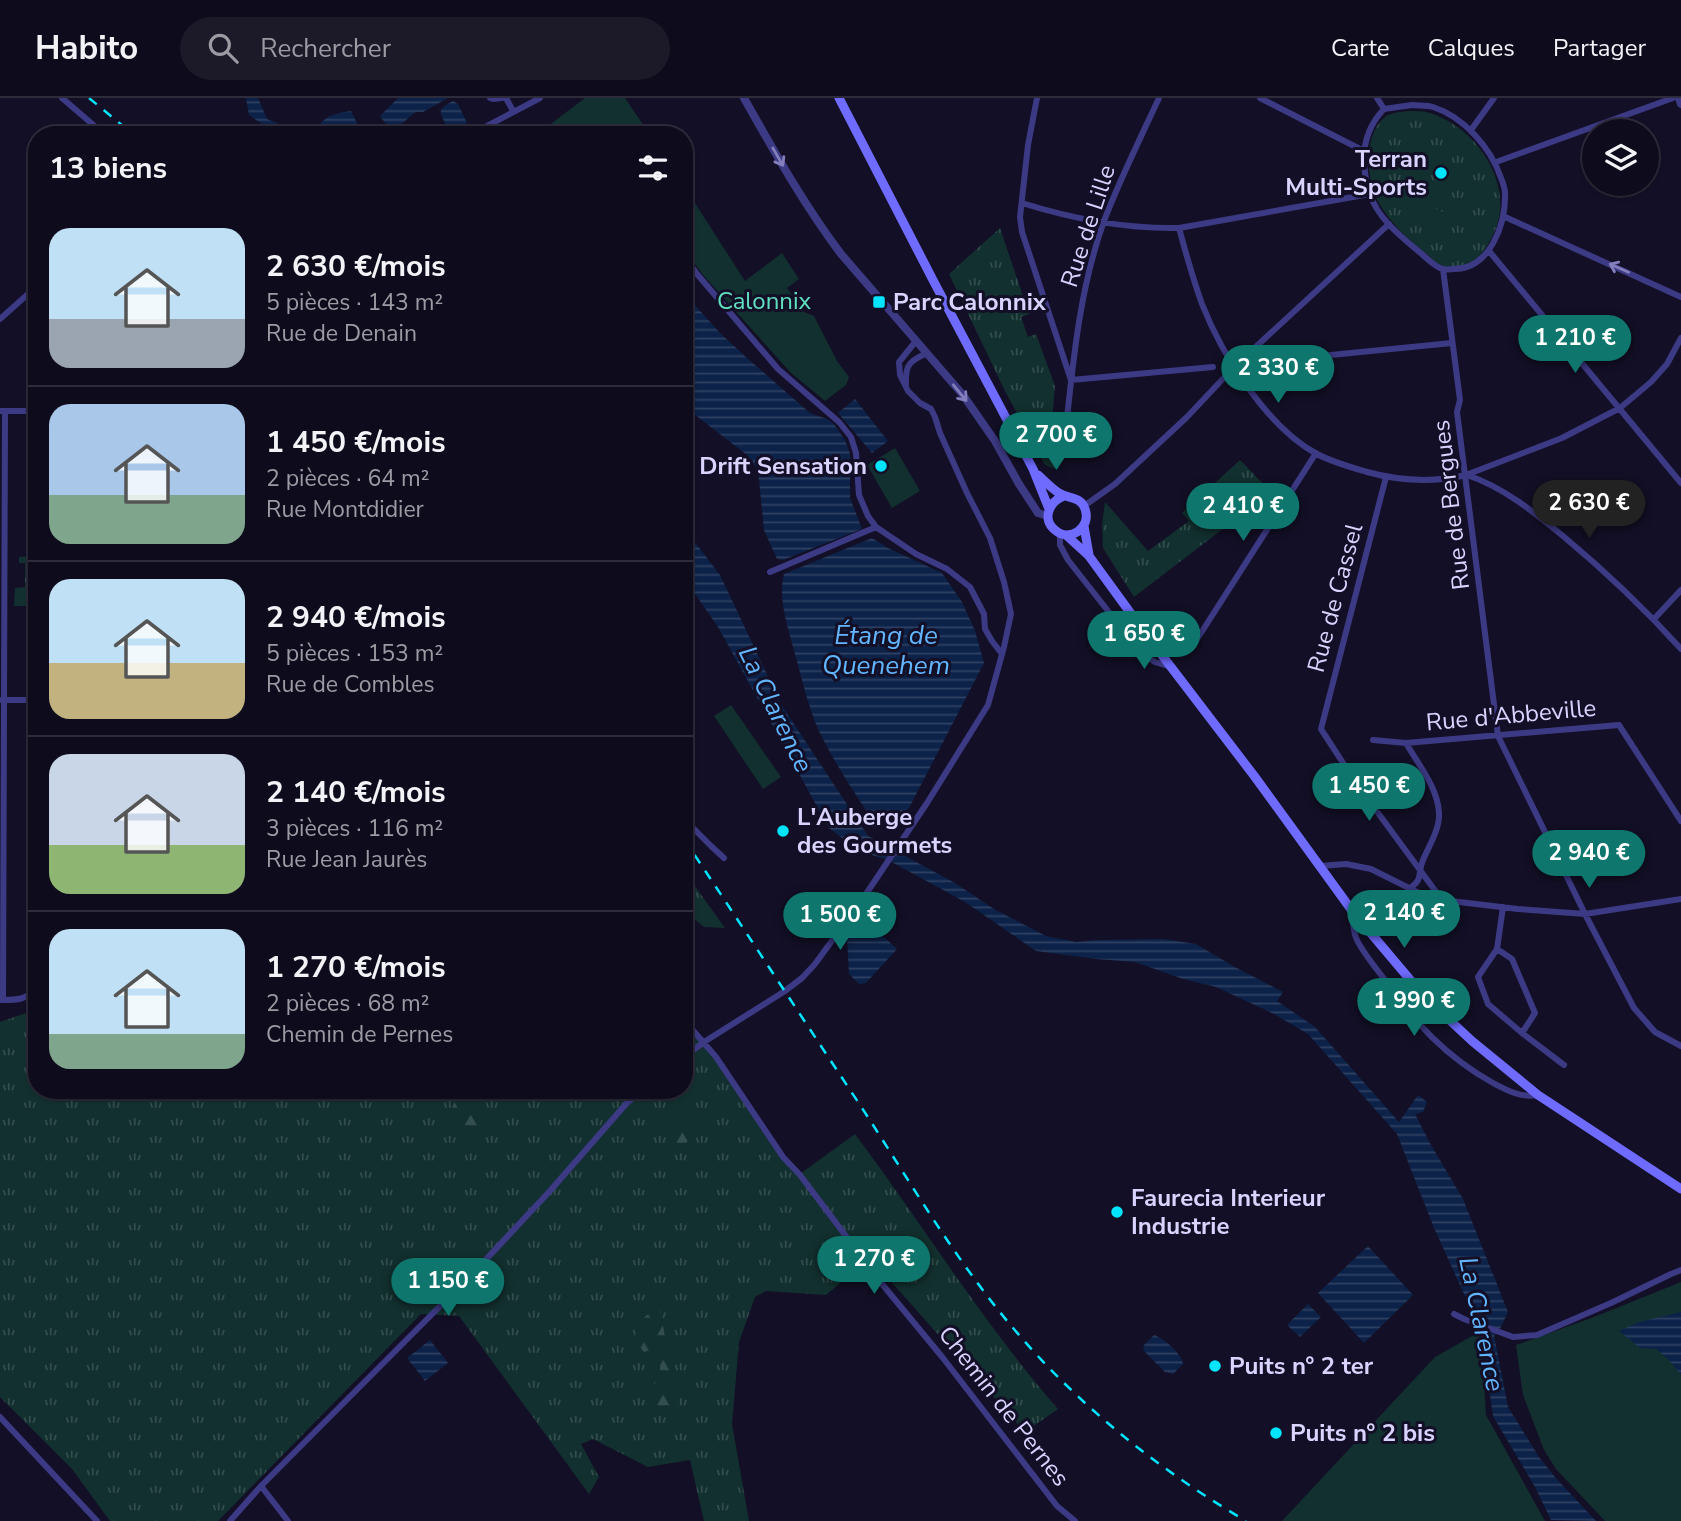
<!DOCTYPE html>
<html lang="fr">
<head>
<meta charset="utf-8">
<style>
  :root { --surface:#0e0b1c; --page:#1c1929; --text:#f1f3f6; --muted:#9b9ba3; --line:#2e2b3b; --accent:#0f766e }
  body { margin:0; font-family:"Nunito Sans",sans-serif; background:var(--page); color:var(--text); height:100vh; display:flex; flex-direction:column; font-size:26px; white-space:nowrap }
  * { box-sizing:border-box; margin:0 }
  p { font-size:23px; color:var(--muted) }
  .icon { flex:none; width:38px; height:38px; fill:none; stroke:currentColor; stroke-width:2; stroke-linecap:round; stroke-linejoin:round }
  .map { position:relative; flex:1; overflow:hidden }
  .sheet { position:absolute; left:28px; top:28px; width:665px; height:973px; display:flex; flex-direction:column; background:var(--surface); border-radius:28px; box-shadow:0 2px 5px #0004,0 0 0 2px var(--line) }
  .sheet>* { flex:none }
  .controls { position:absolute; left:1582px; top:21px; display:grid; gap:14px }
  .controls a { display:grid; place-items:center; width:77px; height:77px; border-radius:50%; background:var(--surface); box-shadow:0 2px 5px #0004,0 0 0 2px var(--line); font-size:35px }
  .price { position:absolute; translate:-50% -60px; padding:0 16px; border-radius:24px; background:var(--accent); color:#fff; font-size:23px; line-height:46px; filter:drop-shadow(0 2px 4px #0008) }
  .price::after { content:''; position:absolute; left:50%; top:42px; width:21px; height:16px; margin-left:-10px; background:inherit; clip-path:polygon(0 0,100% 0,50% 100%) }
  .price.active { background:#222; color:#fff }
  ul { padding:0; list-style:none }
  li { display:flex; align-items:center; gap:21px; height:175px; padding:0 21px }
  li+li { border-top:2px solid var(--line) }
  li span { display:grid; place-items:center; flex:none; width:196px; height:140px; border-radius:21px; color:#555 }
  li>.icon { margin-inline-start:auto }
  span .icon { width:84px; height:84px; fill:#fffc; stroke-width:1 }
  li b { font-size:30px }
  h2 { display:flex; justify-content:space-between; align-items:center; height:84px; padding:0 21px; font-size:30px }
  header { display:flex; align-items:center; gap:42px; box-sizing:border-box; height:98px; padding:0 35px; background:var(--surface); border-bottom:2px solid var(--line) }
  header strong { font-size:33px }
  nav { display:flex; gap:38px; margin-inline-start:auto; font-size:24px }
  .search { width:490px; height:63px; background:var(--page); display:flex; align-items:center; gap:18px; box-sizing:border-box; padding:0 24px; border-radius:38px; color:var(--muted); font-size:26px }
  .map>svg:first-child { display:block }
  .grass { fill:url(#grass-tufts) }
  .forest { fill:url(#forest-firs) }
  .park { fill:#12302f }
  .water { fill:url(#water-rules) }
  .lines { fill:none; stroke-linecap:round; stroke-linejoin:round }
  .minor { stroke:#3d3a85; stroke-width:6 }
  .tertiary { stroke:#3d3a85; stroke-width:8 }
  .secondary { stroke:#6f6bff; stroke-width:9 }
  .rail { stroke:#00e5ff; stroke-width:2.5; stroke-dasharray:10 9; stroke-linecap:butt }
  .oneway { stroke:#837fbc }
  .poi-dot { fill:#00e5ff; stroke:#130f26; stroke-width:2.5 }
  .labels { text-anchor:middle; stroke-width:6; stroke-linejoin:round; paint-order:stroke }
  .poi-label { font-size:24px; font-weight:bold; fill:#d9d4ff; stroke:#130f26; text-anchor:start }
  .street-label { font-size:24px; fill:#d9d4ff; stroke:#130f26 }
  .park-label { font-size:24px; fill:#5fe0c0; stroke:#130f26 }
  .water-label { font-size:26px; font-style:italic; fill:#62b6ff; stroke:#130f26 }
</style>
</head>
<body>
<header>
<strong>Habito</strong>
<div class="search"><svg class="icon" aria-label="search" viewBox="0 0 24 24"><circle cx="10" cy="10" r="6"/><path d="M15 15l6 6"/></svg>Rechercher</div>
<nav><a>Carte</a><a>Calques</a><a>Partager</a></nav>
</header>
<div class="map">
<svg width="1681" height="1423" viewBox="0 0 1681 1423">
  <defs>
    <pattern id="grass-tufts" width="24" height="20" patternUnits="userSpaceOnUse" patternTransform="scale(1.75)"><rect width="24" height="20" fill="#12302f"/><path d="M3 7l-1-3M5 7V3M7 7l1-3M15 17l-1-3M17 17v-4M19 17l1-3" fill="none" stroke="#344d4e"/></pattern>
    <pattern id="forest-firs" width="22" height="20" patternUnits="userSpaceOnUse" patternTransform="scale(1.75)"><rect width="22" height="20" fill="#12302f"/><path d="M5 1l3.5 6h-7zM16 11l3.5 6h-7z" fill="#344d4e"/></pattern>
    <pattern id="water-rules" width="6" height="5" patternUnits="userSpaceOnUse" patternTransform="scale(1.75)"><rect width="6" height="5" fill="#0c2248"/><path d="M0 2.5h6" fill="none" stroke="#2f4163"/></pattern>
  </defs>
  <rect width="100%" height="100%" fill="#130f26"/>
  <!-- grass -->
  <path class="grass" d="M1409 13C1416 13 1424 13 1430 15 1478 30 1517 89 1493 137 1487 149 1481 160 1469 165 1462 168 1451 171 1443 168 1436 166 1428 157 1422 152 1406 139 1389 124 1379 105 1366 83 1363 37 1384 20 1390 14 1401 14 1409 13Z
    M1000 130 1029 216 1021 219 1028 239 1036 236 1055 288 1052 324 1060 326 1055 371 1045 367 1004 291 949 176Z
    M1240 362 1271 394 1134 499 1103 450 1102 427 1105 404 1148 453 1189 423 1182 415Z
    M37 458V508H14L15 490 25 489V465H19V459Z
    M684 773 725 830 704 829 684 812Z
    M37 905V992H684V922C728 970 755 1031 800 1076L855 1036C923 1127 983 1225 1058 1311L1025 1334 870 1160 826 1197 766 1193 755 1199 739 1244 732 1326 749 1423H704L690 1362 648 1369 593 1341 581 1346 599 1379 589 1396 459 1218 421 1216 218 1423H110L72 1371 0 1299V924L26 915Z"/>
  <!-- forest -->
  <path class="forest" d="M464 1000C473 1007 485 1033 481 1044 480 1047 476 1051 474 1053L455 1031 454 1003Z
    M682 1014 690 1025V1040L683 1049 673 1046 669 1036 673 1026V1017Z
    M659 1207 680 1318 674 1321 665 1317 662 1311 656 1310 653 1307 654 1287 660 1276V1264L650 1252 644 1254 639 1248 634 1246C633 1237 638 1233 639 1224Z"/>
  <!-- park -->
  <path class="park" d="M585 0H625L650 37H556L548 28Z
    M684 88 745 183 782 155 799 181 787 190 804 214 814 218 837 263 849 279 846 287 825 303 791 275 703 177 684 151Z
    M1435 110C1452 117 1457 133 1438 142L1430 140 1424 134 1423 127 1426 115Z
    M895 350 920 393 892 410 867 367Z
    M731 607 781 679 763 691 714 618Z
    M1681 1184V1423H1605L1556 1371 1544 1352 1523 1297 1516 1247 1594 1219Z
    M1481 1233 1486 1317 1545 1423H1282L1435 1259Z"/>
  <!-- water -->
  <path class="water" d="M246 0H258L267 21 306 37H278L249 17Z
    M398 0H448L423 14H416C401 24 395 41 380 18Z
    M453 3 458 6 467 25 459 33 451 36 447 34C445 16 431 14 453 3Z
    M351 13 360 31 359 37H344L345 33 340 26 331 37H311C327 17 327 17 351 13Z
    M684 190 692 204 721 236 747 260 810 315 827 321 834 326 845 342 850 356V400L862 431 783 462 777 461 764 432 758 372 747 357 690 313 684 298Z
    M855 301 888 343 872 355 838 315Z
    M684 430 720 477 782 608 868 738 955 785 994 811 1046 838 1076 844 1097 842 1163 841 1196 846 1233 868 1283 894 1277 903 1315 929 1399 1024 1418 997 1427 1004 1423 1014 1415 1016 1431 1047 1463 1101 1508 1214 1500 1231 1494 1238 1508 1309 1539 1359 1554 1378 1596 1423 1551 1422 1535 1389 1493 1318 1481 1233 1434 1130 1397 1036 1308 936 1274 916 1216 889 1183 881 1135 864 1096 861 1036 853 965 804 888 762 859 753 829 730 718 529 684 480Z
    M872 440 888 450 942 475 962 504 975 533 984 565 909 710 896 721 875 730 873 728V723C854 694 833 663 818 631 807 605 801 577 793 549 787 527 778 500 784 476Z
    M863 820 897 851 866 885 859 886 849 876 847 841Z
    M1368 1148 1413 1197 1364 1245 1318 1195Z
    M1308 1206 1321 1219 1300 1239 1287 1227Z
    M1681 1214V1277L1669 1262 1656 1251 1640 1250 1619 1233 1639 1224Z
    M1154 1237C1165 1241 1181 1255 1183 1266L1173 1276 1165 1274 1143 1252 1144 1247Z
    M430 1242 448 1265 425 1283 407 1260Z"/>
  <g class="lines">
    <!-- minor -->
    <path class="minor" d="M62 0 105 37
      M490 0 493 1 502 0
      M506 0 513 13
      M1037 0 1028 47 1020 119 1022 134 1071 282 1213 269
      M1260 0 1364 53
      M1377 0 1384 11
      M1412 7C1418 8 1427 7 1433 9 1464 19 1491 50 1501 80 1503 85 1505 90 1505 95 1506 126 1490 171 1454 171 1450 171 1447 172 1443 171 1434 169 1425 158 1417 152 1399 137 1377 119 1370 96 1360 65 1361 35 1384 11Z
      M1471 32 1494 0
      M470 37 540 0
      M1496 64 1673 0
      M1022 105C1073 121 1126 131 1179 130L1370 96
      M1503 118 1681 199
      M1179 130C1186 156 1193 181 1202 206 1222 257 1267 329 1317 356 1332 364 1350 369 1367 374 1400 383 1432 385 1466 377L1562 340 1620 310 1651 284 1667 266 1681 240
      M1489 153 1681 385
      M684 158 697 176 778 271 839 324 851 339 856 355 859 397 868 418 876 429 916 456 947 471 970 489 984 516 985 531 992 543 1002 556
      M1443 171 1460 302 1457 314 1498 638 1585 816 1634 910 1655 934 1681 948
      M0 221 37 188
      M1236 268 1259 264 1452 245
      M906 286C905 266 910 263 927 255
      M0 313H37
      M1063 357C1072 278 1077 198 1104 123 1120 81 1140 41 1159 0
      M1467 377C1503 389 1534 414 1563 438 1605 473 1644 510 1681 551
      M1386 379 1321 631 1356 685 1442 802
      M1084 408 1115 386 1187 319 1235 268 1389 126
      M1060 436V447L1068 462 1134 546 1147 559 1155 564 1171 569
      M770 474 876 429
      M1654 521 1681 492
      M1192 549 1316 355
      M2 602H37
      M1373 642 1406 645 1619 627 1681 723
      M1406 645C1418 666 1438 690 1439 715 1440 731 1429 748 1423 762 1417 775 1424 781 1410 790
      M684 721 711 748 724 760
      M1320 768 1346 766 1371 771 1425 798 1442 802 1518 811 1585 816 1681 801
      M1503 809 1497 851 1512 861 1535 915 1522 935 1564 967
      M1353 816C1353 825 1353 834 1357 842 1364 856 1375 869 1385 882 1416 926 1445 958 1493 985 1508 993 1521 1000 1538 997
      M1497 851 1478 879 1488 906 1522 935
      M2 902C18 902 25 902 37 890
      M3 902 5 313
      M684 922 716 959 783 1059 800 1077 882 1186 943 1260 1057 1408 1075 1423
      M684 959 704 944 785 893 802 880 815 866 866 796 927 705 988 607 1004 549 1011 516 1004 484 990 440 967 395 940 335 935 319 931 311 920 305 908 293 900 277 899 264 916 243
      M1454 1216 1464 1221 1513 1239 1537 1237 1611 1205 1671 1176 1681 1172
      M0 1319 97 1423
      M261 1388 288 1423
      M230 1423 261 1388 478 1170 549 1094 626 1006 642 992"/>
    <!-- tertiary -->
    <path class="tertiary" d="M744 0C774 53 804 107 841 156L963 297 995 343 1019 386 1038 415 1048 418
      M1679 0 1681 6"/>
    <!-- secondary -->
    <path class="secondary" d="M839 0 934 184 1033 371 1049 411
      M1038 377C1045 383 1051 390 1059 395 1068 401 1081 398 1085 411 1092 430 1069 445 1055 432 1041 421 1050 403 1064 398
      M1084 428 1089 457
      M1066 437 1089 458 1145 535 1255 679 1353 814 1412 884 1442 915 1472 943 1538 997 1681 1091"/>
    <!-- rail -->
    <path class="rail" d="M89 0 134 37
      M684 741C744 831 803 921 862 1010 909 1082 953 1158 1008 1224 1075 1305 1156 1370 1246 1423"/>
  </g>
  <!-- one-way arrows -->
  <defs><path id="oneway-shaft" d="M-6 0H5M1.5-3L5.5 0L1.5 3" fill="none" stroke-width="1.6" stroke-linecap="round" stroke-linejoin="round" transform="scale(1.75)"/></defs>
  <g class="oneway">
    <use href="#oneway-shaft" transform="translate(778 59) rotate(60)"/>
    <use href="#oneway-shaft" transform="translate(1619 170) rotate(-156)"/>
    <use href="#oneway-shaft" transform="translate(960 295) rotate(51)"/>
  </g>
  <!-- markers -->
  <g class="poi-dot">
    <circle cx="1441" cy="75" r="7"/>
    <rect x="872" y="197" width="14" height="14" rx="3.5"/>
    <circle cx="881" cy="368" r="7"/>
    <circle cx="783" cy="733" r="7"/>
    <circle cx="1117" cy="1114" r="7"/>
    <circle cx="1215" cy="1268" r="7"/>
    <circle cx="1276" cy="1335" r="7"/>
  </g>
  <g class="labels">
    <!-- poi labels -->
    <g class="poi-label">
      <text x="1427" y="69" text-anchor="end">Terran<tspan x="1427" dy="28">Multi-Sports</tspan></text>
      <text x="893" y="212">Parc Calonnix</text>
      <text x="867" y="376" text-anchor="end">Drift Sensation</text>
      <text x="797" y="727">L'Auberge<tspan x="797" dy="28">des Gourmets</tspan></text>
      <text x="1131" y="1108">Faurecia Interieur<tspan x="1131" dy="28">Industrie</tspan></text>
      <text x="1229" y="1276">Puits n° 2 ter</text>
      <text x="1290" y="1343">Puits n° 2 bis</text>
    </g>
    <!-- street labels -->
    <g class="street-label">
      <text transform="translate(1088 128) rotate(-72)" y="8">Rue de Lille</text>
      <text transform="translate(1451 407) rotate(-97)" y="8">Rue de Bergues</text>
      <text transform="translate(1335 500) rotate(-75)" y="8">Rue de Cassel</text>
      <text transform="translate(1511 617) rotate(-5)" y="8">Rue d'Abbeville</text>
      <text transform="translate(1004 1308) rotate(52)" y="8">Chemin de Pernes</text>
    </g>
    <!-- park labels -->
    <g class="park-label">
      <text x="764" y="211">Calonnix</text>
    </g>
    <!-- water labels -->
    <g class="water-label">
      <text x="886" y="546">Étang de<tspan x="886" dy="30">Quenehem</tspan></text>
      <text transform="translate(776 611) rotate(64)" y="9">La Clarence</text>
      <text transform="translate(1482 1226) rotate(78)" y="9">La Clarence</text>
    </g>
  </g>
</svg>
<div class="controls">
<a><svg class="icon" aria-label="layers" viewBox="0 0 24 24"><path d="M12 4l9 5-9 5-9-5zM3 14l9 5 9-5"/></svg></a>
</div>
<b class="price" style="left:1575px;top:277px">1 210 €</b>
<b class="price" style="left:1278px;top:307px">2 330 €</b>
<b class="price" style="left:1056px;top:374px">2 700 €</b>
<b class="price active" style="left:1589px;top:442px">2 630 €</b>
<b class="price" style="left:1243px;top:445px">2 410 €</b>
<b class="price" style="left:1144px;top:573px">1 650 €</b>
<b class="price" style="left:1369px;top:725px">1 450 €</b>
<b class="price" style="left:1589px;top:792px">2 940 €</b>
<b class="price" style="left:1404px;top:852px">2 140 €</b>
<b class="price" style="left:840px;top:854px">1 500 €</b>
<b class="price" style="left:1414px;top:940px">1 990 €</b>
<b class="price" style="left:874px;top:1198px">1 270 €</b>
<b class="price" style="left:448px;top:1220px">1 150 €</b>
<section class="sheet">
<h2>13 biens<svg class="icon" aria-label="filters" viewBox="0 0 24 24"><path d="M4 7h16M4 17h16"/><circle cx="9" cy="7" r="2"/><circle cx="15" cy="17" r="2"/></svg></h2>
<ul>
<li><span style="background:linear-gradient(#bfe0f5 65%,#9aa5b1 0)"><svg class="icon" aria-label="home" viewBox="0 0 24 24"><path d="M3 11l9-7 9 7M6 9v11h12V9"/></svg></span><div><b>2 630 €/mois</b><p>5 pièces · 143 m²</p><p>Rue de Denain</p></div></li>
<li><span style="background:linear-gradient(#a9c7e8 65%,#7fa58c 0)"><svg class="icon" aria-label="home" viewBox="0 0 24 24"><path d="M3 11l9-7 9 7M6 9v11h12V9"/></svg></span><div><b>1 450 €/mois</b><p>2 pièces · 64 m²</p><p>Rue Montdidier</p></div></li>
<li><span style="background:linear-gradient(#bfe0f5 60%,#c2b280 0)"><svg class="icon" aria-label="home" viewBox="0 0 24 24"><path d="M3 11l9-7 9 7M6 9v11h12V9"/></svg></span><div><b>2 940 €/mois</b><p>5 pièces · 153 m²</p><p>Rue de Combles</p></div></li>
<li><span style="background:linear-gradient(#c9d6e8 65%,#8fb573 0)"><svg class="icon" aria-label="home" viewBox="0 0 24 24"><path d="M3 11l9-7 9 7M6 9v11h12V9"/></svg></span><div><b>2 140 €/mois</b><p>3 pièces · 116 m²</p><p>Rue Jean Jaurès</p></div></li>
<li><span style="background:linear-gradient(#bfe0f5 75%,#7fa58c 0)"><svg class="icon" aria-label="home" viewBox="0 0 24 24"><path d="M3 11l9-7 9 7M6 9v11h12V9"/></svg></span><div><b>1 270 €/mois</b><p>2 pièces · 68 m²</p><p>Chemin de Pernes</p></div></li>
</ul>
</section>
</div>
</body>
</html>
